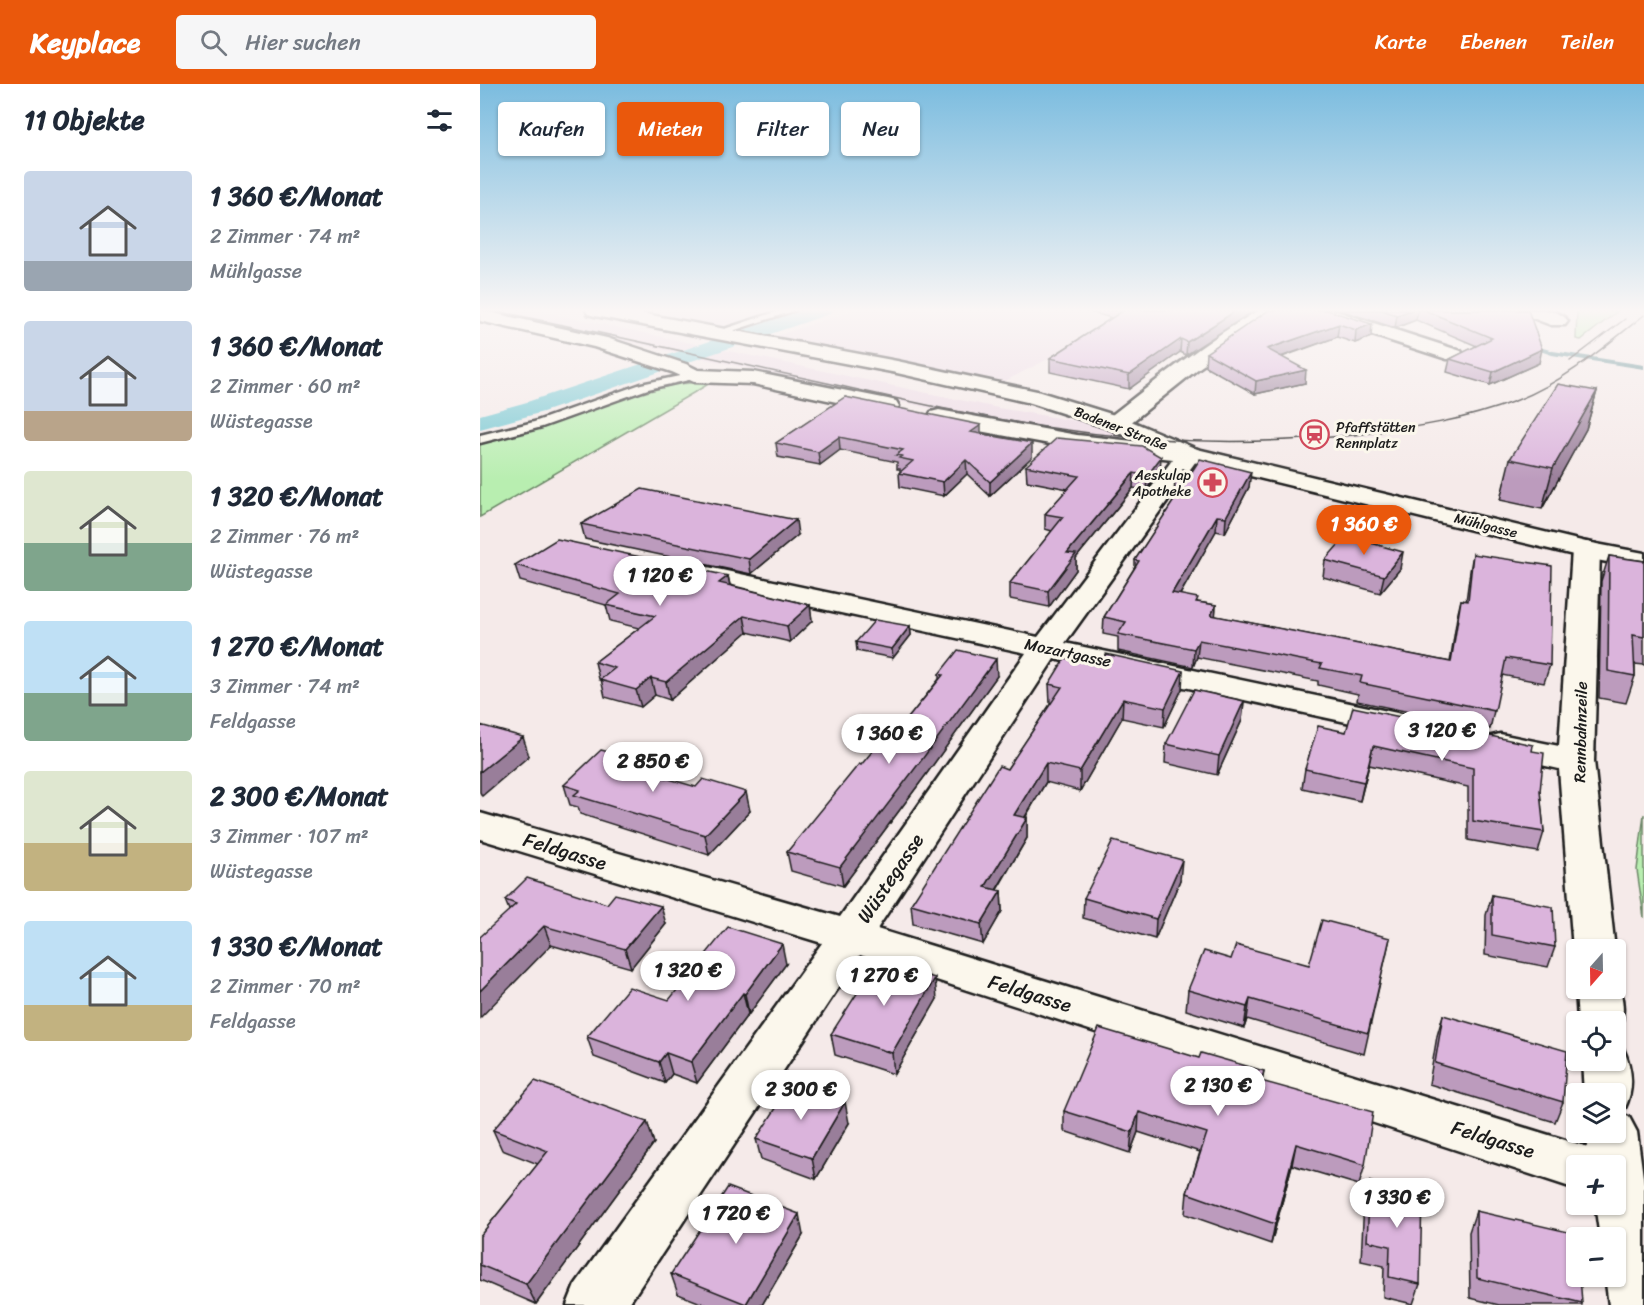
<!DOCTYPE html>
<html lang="de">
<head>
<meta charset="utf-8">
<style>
  :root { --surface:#fff; --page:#f6f6f7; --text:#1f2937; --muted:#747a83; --accent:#ea580c }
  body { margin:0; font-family:Sriracha,sans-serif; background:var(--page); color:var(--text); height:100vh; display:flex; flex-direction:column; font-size:22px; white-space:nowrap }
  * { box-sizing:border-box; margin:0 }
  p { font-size:20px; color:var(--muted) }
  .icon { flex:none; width:33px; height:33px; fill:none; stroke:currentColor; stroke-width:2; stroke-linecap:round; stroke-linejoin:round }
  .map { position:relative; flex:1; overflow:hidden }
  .details { display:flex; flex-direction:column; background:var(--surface); width:480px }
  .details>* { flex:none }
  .guide { position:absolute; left:18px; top:18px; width:570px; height:54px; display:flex; gap:12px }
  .needle { width:39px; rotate:200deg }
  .tools { position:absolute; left:1086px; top:855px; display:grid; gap:12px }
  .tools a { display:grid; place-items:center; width:60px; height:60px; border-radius:6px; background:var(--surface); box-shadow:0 2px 4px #0004; font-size:30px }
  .price { position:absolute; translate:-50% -51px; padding:0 14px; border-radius:21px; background:#fff; color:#222; font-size:20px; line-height:39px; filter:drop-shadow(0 2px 3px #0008) }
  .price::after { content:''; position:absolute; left:50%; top:36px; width:18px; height:14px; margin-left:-9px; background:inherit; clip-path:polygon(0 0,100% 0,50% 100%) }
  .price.current { background:var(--accent); color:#fff }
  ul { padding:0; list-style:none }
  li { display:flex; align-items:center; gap:18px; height:150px; padding:0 24px }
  li span { display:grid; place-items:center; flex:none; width:168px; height:120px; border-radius:6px; color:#555 }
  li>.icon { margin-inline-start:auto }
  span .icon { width:72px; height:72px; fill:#fffc; stroke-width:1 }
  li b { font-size:26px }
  h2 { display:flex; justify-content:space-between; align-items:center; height:72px; padding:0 24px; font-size:26px }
  .tag { padding:0 21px; border-radius:6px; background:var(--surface); box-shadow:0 2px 4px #0004; font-size:21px; line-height:54px }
  .tag.current { background:var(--accent); color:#fff }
  header { display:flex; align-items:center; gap:36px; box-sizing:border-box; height:84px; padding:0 30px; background:var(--accent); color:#fff }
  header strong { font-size:28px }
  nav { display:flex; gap:33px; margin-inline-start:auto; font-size:21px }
  .search { width:420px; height:54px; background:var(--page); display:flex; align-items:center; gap:15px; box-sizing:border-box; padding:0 21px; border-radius:6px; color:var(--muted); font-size:22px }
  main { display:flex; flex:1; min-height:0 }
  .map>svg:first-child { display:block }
  .built { fill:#eddae5 }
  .green { fill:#b8eeb0; stroke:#6a8566; stroke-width:1.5 }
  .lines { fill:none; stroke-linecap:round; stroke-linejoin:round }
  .stream { fill:#538389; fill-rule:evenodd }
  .canal { fill:#78c8d2; fill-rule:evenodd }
  .lane-casing { stroke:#1c1c1c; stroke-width:5 }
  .street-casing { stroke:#1c1c1c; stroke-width:5 }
  .secondary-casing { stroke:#1c1c1c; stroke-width:5 }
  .lane { fill:#fbf7ec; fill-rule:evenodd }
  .street { fill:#fbf7ec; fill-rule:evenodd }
  .secondary { fill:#fbf7ec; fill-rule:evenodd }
  .tram { stroke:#1c1c1c; stroke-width:1.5 }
  .wall { fill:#bc9bbd; stroke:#1c1c1c; stroke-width:1.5 }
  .shaded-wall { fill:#997e9a; stroke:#1c1c1c; stroke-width:1.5 }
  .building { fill:#dbb4dc; stroke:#1c1c1c; stroke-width:1.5 }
  .labels { text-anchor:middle; stroke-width:6; stroke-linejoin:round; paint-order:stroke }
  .far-poi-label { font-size:14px; fill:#1c1c1c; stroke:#fbf7ec; text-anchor:start }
  .far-street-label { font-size:14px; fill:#1c1c1c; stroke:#fbf7ec }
  .street-label { font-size:16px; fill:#1c1c1c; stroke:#fbf7ec }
  .near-street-label { font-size:20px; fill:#1c1c1c; stroke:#fbf7ec }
</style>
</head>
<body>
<header>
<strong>Keyplace</strong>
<div class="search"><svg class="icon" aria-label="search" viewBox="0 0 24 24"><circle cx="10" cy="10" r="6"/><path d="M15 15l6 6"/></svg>Hier suchen</div>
<nav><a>Karte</a><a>Ebenen</a><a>Teilen</a></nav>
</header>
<main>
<section class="details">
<h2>11 Objekte<svg class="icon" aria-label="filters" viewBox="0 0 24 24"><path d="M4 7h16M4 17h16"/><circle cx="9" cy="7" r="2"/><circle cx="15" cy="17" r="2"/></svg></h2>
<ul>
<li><span style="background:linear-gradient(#c9d6e8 75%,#9aa5b1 0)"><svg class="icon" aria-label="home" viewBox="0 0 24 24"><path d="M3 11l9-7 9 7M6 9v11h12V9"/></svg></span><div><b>1 360 €/Monat</b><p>2 Zimmer · 74 m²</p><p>Mühlgasse</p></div></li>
<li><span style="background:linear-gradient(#c9d6e8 75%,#b9a48a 0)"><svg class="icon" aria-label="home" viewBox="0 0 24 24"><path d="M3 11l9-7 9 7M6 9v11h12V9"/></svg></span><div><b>1 360 €/Monat</b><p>2 Zimmer · 60 m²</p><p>Wüstegasse</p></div></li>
<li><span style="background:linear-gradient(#dfe7d0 60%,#7fa58c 0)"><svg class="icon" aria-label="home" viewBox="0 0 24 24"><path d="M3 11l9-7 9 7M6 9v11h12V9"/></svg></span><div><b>1 320 €/Monat</b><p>2 Zimmer · 76 m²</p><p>Wüstegasse</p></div></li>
<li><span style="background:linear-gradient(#bfe0f5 60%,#7fa58c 0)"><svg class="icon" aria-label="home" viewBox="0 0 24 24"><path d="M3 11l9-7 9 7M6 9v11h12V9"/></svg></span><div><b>1 270 €/Monat</b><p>3 Zimmer · 74 m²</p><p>Feldgasse</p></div></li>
<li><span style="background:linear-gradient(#dfe7d0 60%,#c2b280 0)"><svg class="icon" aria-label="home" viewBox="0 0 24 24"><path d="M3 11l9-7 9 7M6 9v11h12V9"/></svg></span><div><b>2 300 €/Monat</b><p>3 Zimmer · 107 m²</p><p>Wüstegasse</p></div></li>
<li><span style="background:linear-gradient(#bfe0f5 70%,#c2b280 0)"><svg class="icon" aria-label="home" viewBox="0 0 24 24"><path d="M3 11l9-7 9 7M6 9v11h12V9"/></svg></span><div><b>1 330 €/Monat</b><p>2 Zimmer · 70 m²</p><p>Feldgasse</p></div></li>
</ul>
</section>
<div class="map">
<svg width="1164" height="1221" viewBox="0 0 1164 1221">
  <rect width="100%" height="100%" fill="#f5eae9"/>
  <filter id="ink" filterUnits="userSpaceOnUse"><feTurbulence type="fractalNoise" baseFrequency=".0167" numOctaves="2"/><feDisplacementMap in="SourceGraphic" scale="12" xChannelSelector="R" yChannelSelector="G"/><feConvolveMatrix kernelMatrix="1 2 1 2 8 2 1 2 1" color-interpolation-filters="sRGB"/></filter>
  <g filter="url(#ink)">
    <!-- built -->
    <path class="built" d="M0 226H55L518 324 620 341 649 358 598 353 499 335Z
      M166 226H301L244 243Z
      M374 226H663L504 308 290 254Z"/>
    <!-- green -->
    <path class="green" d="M1097 226H1139L1101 256 1096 255Z
      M232 298 0 433V358L44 349 141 315 195 300Z
      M1164 730V834L1157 786Z"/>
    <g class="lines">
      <!-- stream -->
      <path class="stream" d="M1050 260 1073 267 1164 281V285L1072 271 1048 263 1047 262Z"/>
      <!-- canal -->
      <path class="canal" d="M323 226H352L349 230 63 328 0 345V331L47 318Z"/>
      <defs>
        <path id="lane" d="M302 226H316L240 251 232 249Z
          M214 289 219 292 218 294 168 305 62 343 0 359V351L54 338 161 300Z"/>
        <path id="street" d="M0 226 127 254 206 280 218 286 273 288 408 315 416 317 419 322 416 327 408 329 273 300 214 298 192 288 114 263 0 237Z
          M779 226H801L719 284 644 344 636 346 628 344 625 339 628 334C677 296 725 257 779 226Z
          M825 226H853L981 267 984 271 981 275H967L827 230Z
          M1040 226C1055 226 1078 223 1088 237L1085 241H1071L1042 230Z
          M459 326 597 351 709 363 717 365 721 370 585 559 917 629 929 632 934 639 929 646 917 649 574 575 397 845 1108 1063 1107 1048H1136V1010H1104L1102 976H1136V960L1142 962C1152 983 1155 1003 1145 1024L1136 1028 1149 1033 1157 1048 1164 1100V1221H1129L1125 1192H1136V1154H1120L1115 1120H1136V1082H1096V1105L380 871 148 1221H87L95 1201 342 859 0 755V729L360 833 546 569 194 493 190 487 194 481 204 478 558 553 693 375 597 365 451 338 448 333 451 328Z
          M1106 458 1116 460 1120 466 1114 677 1135 866H1096V873L1093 866 1079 685 1008 669 1003 661 1008 653 1020 650 1079 662 1092 466 1096 460Z
          M1136 896C1144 912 1146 934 1137 951L1136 938H1098L1096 904V903L1136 904Z"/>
        <path id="secondary" d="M106 226H144L417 277 557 307 644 334 717 365 1106 458 1164 469V485L1106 474 701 375 628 344 551 319 417 289 115 232 108 230Z"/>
      </defs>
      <!-- lane casing -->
      <use href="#lane" class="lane-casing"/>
      <!-- street casing -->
      <use href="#street" class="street-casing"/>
      <!-- secondary casing -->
      <use href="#secondary" class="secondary-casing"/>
      <!-- lane -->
      <use href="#lane" class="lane"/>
      <!-- street -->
      <use href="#street" class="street"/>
      <!-- secondary -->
      <use href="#secondary" class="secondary"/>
      <!-- tram -->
      <path class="tram" d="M12 226C118 248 223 272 329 295 407 312 485 331 565 343 669 359 777 362 882 350 934 344 986 336 1035 317 1084 298 1123 264 1164 231
        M1090 277 1145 235"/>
    </g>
    <!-- wall -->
    <path class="wall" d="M603 226H775L706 271 700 268 649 305 570 288V274L632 234Z
      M847 226 891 253 875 259 857 253 802 273 825 299 775 310 725 282 726 269Z
      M860 226H1048L1059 279 1010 301 967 288 970 275 997 262 936 236 915 244Z
      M1117 307 1106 345 1062 425 1020 416 1030 375Z
      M365 313 501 350 552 373 510 412 487 390 464 412 420 403 419 389 420 388V385H417V378L360 366 340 381 298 373 296 359Z
      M546 382 680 388 666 406 653 404 651 407 596 474V486L569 523 530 515V499L572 447 565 445V430L588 405 547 397Z
      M711 389 769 403 745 449 736 447 700 511 718 518 736 521 735 532 970 578 977 533 981 516 986 517 990 487 993 470 1070 581 1064 599 1022 591 1010 645 877 617 878 610 838 601V597L717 573 713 583 638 567V553L623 550 624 533 655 483V476L697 412 694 411 695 396Z
      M101 440 318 451 271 490 105 455Z
      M1129 472 1164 477V581L1155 580V592L1146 619 1119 614 1121 497Z
      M845 476 920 485 900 509 843 493Z
      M35 481 248 492 250 501 330 521 332 537 310 558 267 548 190 616 175 611 161 623 125 613 121 595H119L115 578 159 544 130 537 126 521 40 497Z
      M430 542 431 551 413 574 377 567 376 558Z
      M459 590 517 592 445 692 363 802 311 787 307 768 425 638 459 595Z
      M569 600 702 605 684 643 642 634 600 707 566 698 545 734H547V754L517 806 521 807 522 827 503 860 433 840 431 820 527 685 571 619H570Z
      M764 617 762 636 737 691 685 679 686 660Z
      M866 648 1052 667 1060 707 1064 748 1058 768 988 756V703L889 681 880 717 822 704 825 685Z
      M163 677 166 688 270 727 229 771 100 730 98 723 90 721 84 701Z
      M700 796 675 855 603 834 604 814Z
      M1012 811 1075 863 1068 883 1005 871 1006 831Z
      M25 816 186 840 151 884 71 861 29 826Z
      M910 854 884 970 767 935 764 944 706 926 708 906 751 875 829 881Z
      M306 880 269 930H268L217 999 192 990 185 999 114 973 107 953 189 916Z
      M457 915 414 990 355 971 351 950Z
      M963 931 1083 1018 1075 1038 949 1000 957 952Z
      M719 974 784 987 782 997 885 1081 879 1101 812 1081 791 1160 705 1130 707 1109 720 1068 658 1048 650 1069 584 1047V1027Z
      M167 1038 174 1059 56 1220 0 1196V1152L58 1080 22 1066 13 1046Z
      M369 1039 336 1095 281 1075 276 1055Z
      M890 1098 940 1200 933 1220 903 1213 904 1182 881 1177 884 1118Z
      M996 1127 1102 1219V1221H1019L990 1214 989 1148Z
      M323 1151 282 1221H226L198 1210 191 1190Z"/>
    <!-- shaded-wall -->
    <path class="shaded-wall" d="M757 226H775L706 271 707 258Z
      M932 226H938L936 236 915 244 917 231Z
      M859 240 857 253 786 278 787 265Z
      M892 240 891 253 875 259 876 246Z
      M701 255 700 268 649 305V291Z
      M1062 265 1059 279 1010 301 1013 288Z
      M826 286 825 299 775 310 776 297Z
      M1117 307 1106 345 1062 425 1073 384Z
      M501 341V354L491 348Z
      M359 353 360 366 340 381 338 368Z
      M552 359V373L510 412V398Z
      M681 373 680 388 666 406 667 392Z
      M486 376 487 390 464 412 463 398Z
      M771 388 769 403 745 449 746 433Z
      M654 389 653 404 596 474V486L569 523 568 507 587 469Z
      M737 432 736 447 691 526 692 509Z
      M316 436 318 451 271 490 269 475Z
      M923 468 920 485 900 509 904 492Z
      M248 492 251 507 239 499Z
      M330 521 332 537 310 558 307 542Z
      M736 521 735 538 731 531Z
      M264 532 267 548 190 616 186 598Z
      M430 542 431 551 413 574 412 565Z
      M719 556 717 573 713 583 714 565Z
      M516 575 517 592 445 692 363 802 360 783Z
      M703 587 702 605 684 643 685 624Z
      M171 594 175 611 161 623 156 606Z
      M643 615 642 634 600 707V687Z
      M764 617 762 636 737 691 739 672Z
      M43 653 49 672 2 712 0 708V688Z
      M893 662 889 681 880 717 884 698Z
      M163 677 168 696 155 685Z
      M566 679V698L534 751V731Z
      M266 708 270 727 229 771 225 751Z
      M547 734V754L506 823 505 803Z
      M702 776 700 796 675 855 676 835Z
      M521 807 522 827 503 860 501 840Z
      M181 822 186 840 151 884 145 865Z
      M64 842 71 861 0 934V907Z
      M302 860 306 880 269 930 265 910Z
      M455 894 457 915 414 990 412 969Z
      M263 909 268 930 217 999 211 978Z
      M770 915 767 935 764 944 767 923Z
      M186 969 192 990 185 999 179 978Z
      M365 1018 369 1039 336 1095 332 1074Z
      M659 1028 658 1048 650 1069 652 1048Z
      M167 1038 174 1059 56 1220 46 1200Z
      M816 1060 812 1081 791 1160 795 1140Z
      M319 1130 323 1151 282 1221H266V1220Z"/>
    <!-- building -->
    <path class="building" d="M644 226H757L707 258 701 255 649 291 570 274Z
      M789 226H847L892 240 876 246 859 240 787 265 826 286 776 297 726 269Z
      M901 226H932L917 231Z
      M944 226H1048L1062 265 1013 288 970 275 1012 254Z
      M1078 300 1117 307 1073 384 1030 375Z
      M365 313 501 341 491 348 552 359 510 398 486 376 463 398 419 389 433 377 419 374 422 372 416 371 423 366 359 353 338 368 296 359Z
      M577 354 662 362 681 373 667 392 654 389 651 392 587 469 596 470 568 507 530 499 583 433 565 430 599 392 546 382Z
      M720 375 771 388 746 433 737 432 692 509 718 514 716 518 736 521 731 531 971 578 981 516 988 517 993 470 1072 482 1070 581 1026 574 1015 627 880 599 882 592 840 584 842 580 719 556 714 565 638 550 646 538 624 533 659 477 655 476 706 398 695 396 703 385 711 389Z
      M162 405 316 436 269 475 101 440Z
      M866 452 923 468 904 492 845 476Z
      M77 455 248 492 239 499 330 521 307 542 264 532 186 598 171 594 156 606 120 596 135 584 115 578 175 532 126 521 140 510 35 481Z
      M1129 472 1164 477V553L1153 551 1155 592 1128 587Z
      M395 536 430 542 412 565 376 558Z
      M478 566 516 575 443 674 360 783 307 768 379 680 381 681 418 636 425 638 463 591 459 590Z
      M626 570 703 587 685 624 643 615 600 687 566 679 534 731 547 734 505 803 521 807 501 840 431 820 519 682 527 685 582 603 569 600 585 574 619 581Z
      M714 606 764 617 739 672 686 660Z
      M873 623 1053 661 1052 667 1064 669 1060 707 1064 748 993 737V684L893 662 884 698 825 685 838 642 866 648Z
      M0 641 43 653 0 688Z
      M121 666 163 677 155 685 216 703 223 695 266 708 225 751 94 711 100 706 84 701Z
      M633 757 702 776 676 835 604 814Z
      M47 794 127 820 135 810 181 822 145 865 64 842 0 907V853L36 820 25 816Z
      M1012 811 1073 823 1075 863 1012 851Z
      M842 836 910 854 888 949 770 915 767 923 708 906 724 867 751 875 756 861 829 881Z
      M248 843 302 860 265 910 263 909 211 978 186 969 179 978 107 953 149 903 189 916Z
      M397 878 455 894 412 969 351 950Z
      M963 931 1087 967 1083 1018 955 979Z
      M619 944 719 974 721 969 784 987 781 997 893 1028 885 1081 816 1060 795 1140 707 1109 727 1049 659 1028 652 1048 584 1027Z
      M55 997 167 1038 46 1200 0 1181V1152L68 1067 13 1046Z
      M311 1001 365 1018 332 1074 276 1055Z
      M890 1098 942 1110 940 1200 909 1193 910 1162 887 1157Z
      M248 1103 319 1130 266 1220 191 1190Z
      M996 1127 1097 1150 1096 1192H1100L1102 1219 997 1194Z"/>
  </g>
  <!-- sky -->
  <linearGradient id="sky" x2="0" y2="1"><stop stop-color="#7bbcdf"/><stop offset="0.57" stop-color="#faf6f5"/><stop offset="1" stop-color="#faf6f5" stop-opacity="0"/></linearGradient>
  <rect width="1164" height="397" fill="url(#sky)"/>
  <!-- icons -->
  <defs>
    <symbol id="station-ring" viewBox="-11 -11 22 22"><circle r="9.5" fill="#fbf7ec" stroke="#d1495b" stroke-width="1.5"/><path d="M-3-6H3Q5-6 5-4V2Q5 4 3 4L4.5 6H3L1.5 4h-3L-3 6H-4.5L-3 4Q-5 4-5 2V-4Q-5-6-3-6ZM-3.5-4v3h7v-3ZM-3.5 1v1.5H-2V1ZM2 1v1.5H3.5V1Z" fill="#d1495b"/></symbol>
    <symbol id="pharmacy-ring" viewBox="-11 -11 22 22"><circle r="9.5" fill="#fbf7ec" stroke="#d1495b" stroke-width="1.5"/><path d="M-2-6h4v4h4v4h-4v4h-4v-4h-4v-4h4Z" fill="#d1495b"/></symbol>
  </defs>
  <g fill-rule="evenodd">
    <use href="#station-ring" x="818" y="334" width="33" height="33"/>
    <use href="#pharmacy-ring" x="716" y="382" width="33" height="33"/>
  </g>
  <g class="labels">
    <!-- far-poi labels -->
    <g class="far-poi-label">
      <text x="856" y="348">Pfaffstätten<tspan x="856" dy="16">Rennplatz</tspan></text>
      <text x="711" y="396" text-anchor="end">Aeskulap<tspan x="711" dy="16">Apotheke</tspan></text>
    </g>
    <!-- far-street labels -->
    <g class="far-street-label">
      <text transform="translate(641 344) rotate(21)" y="5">Badener Straße</text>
      <text transform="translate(1006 441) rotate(14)" y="5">Mühlgasse</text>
    </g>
    <!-- street labels -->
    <g class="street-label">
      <text transform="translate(588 568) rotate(12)" y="6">Mozartgasse</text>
      <text transform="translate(1100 648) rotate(-89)" y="6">Rennbahnzeile</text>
    </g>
    <!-- near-street labels -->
    <g class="near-street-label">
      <text transform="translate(85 767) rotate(17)" y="7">Feldgasse</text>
      <text transform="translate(410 794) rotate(-56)" y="7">Wüstegasse</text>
      <text transform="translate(550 909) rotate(17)" y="7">Feldgasse</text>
      <text transform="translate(1013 1055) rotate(17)" y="7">Feldgasse</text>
    </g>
  </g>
</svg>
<div class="tools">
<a><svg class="needle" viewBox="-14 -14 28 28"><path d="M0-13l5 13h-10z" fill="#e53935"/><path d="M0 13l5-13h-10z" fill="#747a83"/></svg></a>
<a><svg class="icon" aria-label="locate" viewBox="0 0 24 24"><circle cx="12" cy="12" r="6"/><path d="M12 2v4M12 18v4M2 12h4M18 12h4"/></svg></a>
<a><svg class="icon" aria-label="layers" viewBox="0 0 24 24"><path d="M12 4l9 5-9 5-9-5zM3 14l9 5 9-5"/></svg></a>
<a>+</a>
<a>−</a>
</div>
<b class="price current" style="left:884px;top:472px">1 360 €</b>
<b class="price" style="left:180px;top:523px">1 120 €</b>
<b class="price" style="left:962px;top:678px">3 120 €</b>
<b class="price" style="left:409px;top:681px">1 360 €</b>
<b class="price" style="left:173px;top:709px">2 850 €</b>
<b class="price" style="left:208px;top:918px">1 320 €</b>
<b class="price" style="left:404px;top:923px">1 270 €</b>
<b class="price" style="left:738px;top:1033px">2 130 €</b>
<b class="price" style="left:321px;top:1037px">2 300 €</b>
<b class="price" style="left:917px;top:1145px">1 330 €</b>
<b class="price" style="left:256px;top:1161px">1 720 €</b>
<div class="guide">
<a class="tag">Kaufen</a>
<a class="tag current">Mieten</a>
<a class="tag">Filter</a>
<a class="tag">Neu</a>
</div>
</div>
</main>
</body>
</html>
